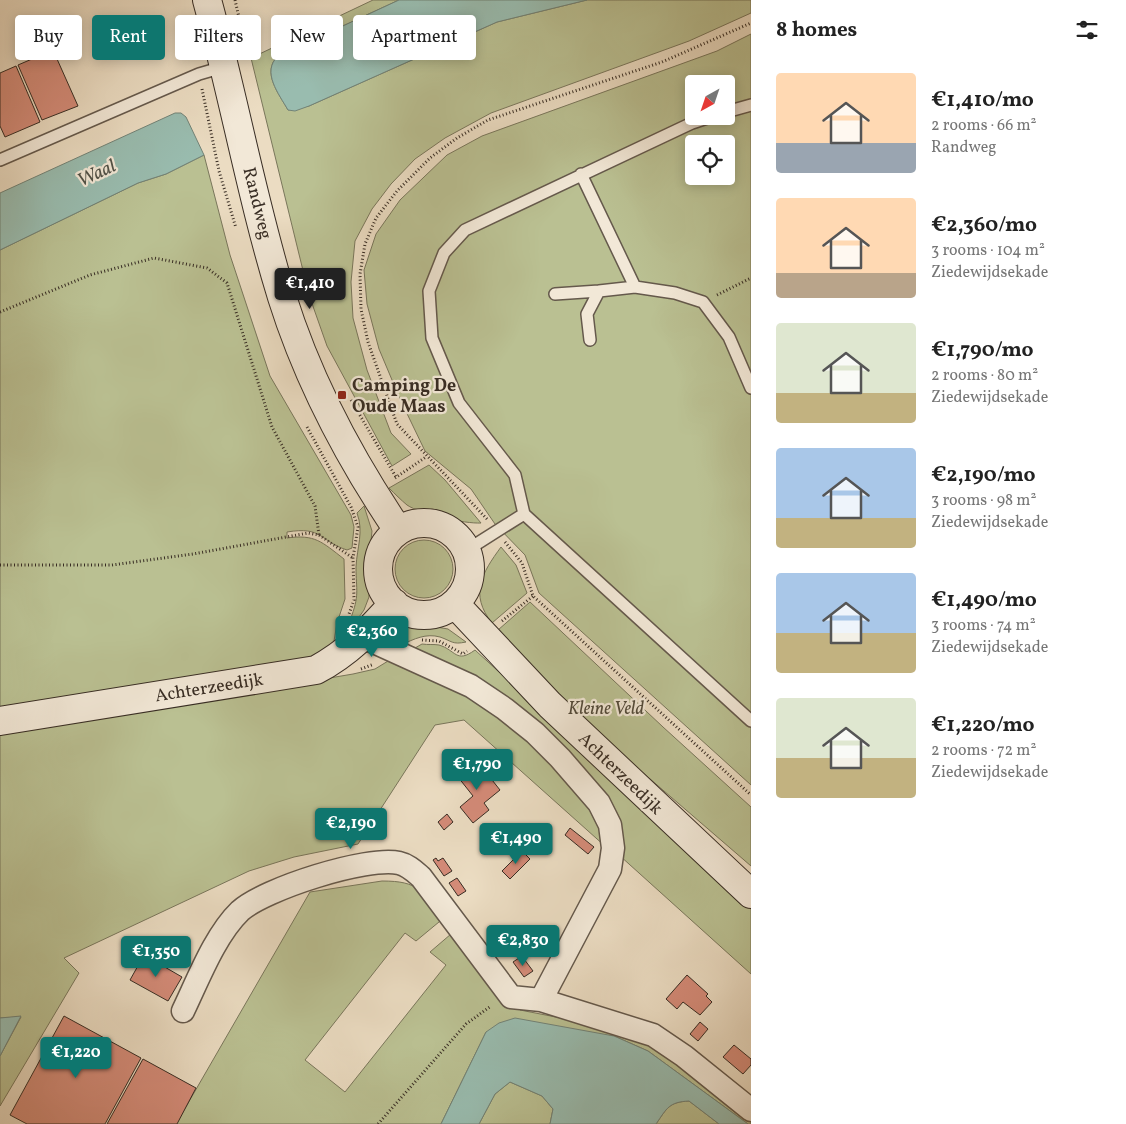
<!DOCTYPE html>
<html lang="en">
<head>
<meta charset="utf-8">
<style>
  :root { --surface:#fff; --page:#f6f6f6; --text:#222; --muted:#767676; --accent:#0f766e }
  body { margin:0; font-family:Vollkorn,serif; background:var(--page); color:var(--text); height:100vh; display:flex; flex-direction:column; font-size:19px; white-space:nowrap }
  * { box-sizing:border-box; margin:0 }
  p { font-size:16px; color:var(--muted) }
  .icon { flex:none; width:28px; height:28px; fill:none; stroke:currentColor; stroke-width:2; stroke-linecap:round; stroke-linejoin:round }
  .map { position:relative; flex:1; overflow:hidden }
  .drawer { display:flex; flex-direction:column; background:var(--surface); width:375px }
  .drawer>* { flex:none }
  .top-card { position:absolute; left:15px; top:15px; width:475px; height:45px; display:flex; gap:10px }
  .needle { width:32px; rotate:220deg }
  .controls { position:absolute; left:685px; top:75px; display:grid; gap:10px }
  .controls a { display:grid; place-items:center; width:50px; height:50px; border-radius:5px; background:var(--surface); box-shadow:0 2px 12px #0003; font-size:25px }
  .price { position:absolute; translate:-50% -42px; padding:0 11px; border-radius:5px; background:var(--accent); color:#fff; font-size:16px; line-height:32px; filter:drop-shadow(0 1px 2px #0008) }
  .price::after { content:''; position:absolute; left:50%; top:30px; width:15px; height:11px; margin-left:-8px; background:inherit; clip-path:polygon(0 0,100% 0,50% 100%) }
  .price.on { background:#222; color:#fff }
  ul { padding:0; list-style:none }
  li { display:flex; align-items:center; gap:15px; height:125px; padding:0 25px }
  li span { display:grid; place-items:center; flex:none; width:140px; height:100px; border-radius:5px; color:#555 }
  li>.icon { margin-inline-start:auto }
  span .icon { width:60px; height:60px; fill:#fffc; stroke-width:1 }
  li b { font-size:21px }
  h2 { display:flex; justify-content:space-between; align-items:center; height:60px; padding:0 25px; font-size:21px }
  .chip { padding:0 18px; border-radius:5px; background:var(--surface); box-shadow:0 2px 12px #0003; font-size:18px; line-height:45px }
  .chip.on { background:var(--accent); color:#fff }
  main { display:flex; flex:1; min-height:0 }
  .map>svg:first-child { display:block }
  .green { fill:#bac092; stroke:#79765b; fill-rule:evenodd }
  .water { fill:#99bcaf; stroke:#728377 }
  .building { fill:#d48b78; stroke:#382d24 }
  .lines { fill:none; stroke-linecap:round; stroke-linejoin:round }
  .lane-casing { stroke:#65594c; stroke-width:14 }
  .street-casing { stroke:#65594c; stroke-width:25 }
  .secondary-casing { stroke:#382d24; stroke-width:30 }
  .path { stroke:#382d24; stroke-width:3; stroke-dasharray:1 2.5; stroke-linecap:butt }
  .lane { stroke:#f2e8d7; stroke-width:11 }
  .street { stroke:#f2e8d7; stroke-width:22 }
  .secondary { stroke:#f2e8d7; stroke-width:28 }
  .poi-dot { fill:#8f2418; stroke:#f2e8d7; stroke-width:2 }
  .labels { text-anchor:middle; stroke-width:4.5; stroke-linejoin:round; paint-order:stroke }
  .street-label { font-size:18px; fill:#382d24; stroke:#f2e8d7 }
  .poi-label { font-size:18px; font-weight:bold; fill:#382d24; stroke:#f2e8d7; text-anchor:start }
  .park-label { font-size:18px; font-style:italic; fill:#524a3a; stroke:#f2e8d7 }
  .water-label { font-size:19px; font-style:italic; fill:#505147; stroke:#f2e8d7 }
</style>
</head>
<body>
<main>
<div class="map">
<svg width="751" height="1124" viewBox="0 0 751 1124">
  <rect width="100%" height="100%" fill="#ebdcc2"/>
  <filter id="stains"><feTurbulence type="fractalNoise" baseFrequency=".004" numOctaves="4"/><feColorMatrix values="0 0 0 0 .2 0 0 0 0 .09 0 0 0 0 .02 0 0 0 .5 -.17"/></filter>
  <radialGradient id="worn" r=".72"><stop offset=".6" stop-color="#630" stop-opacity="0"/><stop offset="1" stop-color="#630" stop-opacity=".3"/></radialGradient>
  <!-- green -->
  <path class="green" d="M373 0H399L278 56C261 72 279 94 288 110L309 106 497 22 587 0H751V13L689 41 491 113 445 138 415 159 391 184 372 209 355 241 351 282 353 318 367 370 391 433 411 454 392 466 327 346 309 295 251 58Z
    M751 34V785L539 593 525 555 495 524 471 489 425 451 400 399 379 349 367 304 364 270 376 234 400 200 447 155 482 136 717 51ZM694 84H726V116H694ZM694 144H726V176H694Z
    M204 155 230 255 270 376 351 515 354 527 352 548 347 550C319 541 323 526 287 532V538C315 534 322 542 344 559L345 599 337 623 333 647 313 658 0 707V250L138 183 166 174Z
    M429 465 445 480 481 523C465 524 420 514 407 505 401 500 395 494 389 488Z
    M364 506 372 531 368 570 369 597 364 610 354 624 350 620C360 595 356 591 356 567 357 547 364 532 357 513Z
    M395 569a29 29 0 1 1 58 0a29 29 0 1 1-58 0Z
    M501 547 516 565 527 593 492 623C469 594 482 573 501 547Z
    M530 602 663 727 751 807V866L584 722 498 630Z
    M419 624 448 629 466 642C452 645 452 641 440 637 426 633 414 639 401 645 393 630 407 626 419 624Z
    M422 644C428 645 434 644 439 645 456 650 456 664 475 650L751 903V974L619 855 582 775 408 652Z
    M393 658 470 693 512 724 583 794 600 818 606 847 464 720 435 725 358 844 294 857 249 871 64 958 79 973 0 1106V1056L21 1017 0 1018V734L353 674 375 669Z
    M382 881C420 881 420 891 445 917L416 941 405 933 305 1060 345 1092 446 965 430 952 451 934 520 1010 612 1028 648 1041 751 1121V1124H748L648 1051 614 1036 486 1032 441 1124H176L310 892Z
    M510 1082 542 1096 553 1109 550 1124H479L495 1094Z
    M689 1101 719 1124H656C667 1108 669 1102 689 1101Z"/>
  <!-- water -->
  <path class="water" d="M399 0H587L497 22 309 106 295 111 288 110C279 94 261 72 278 56Z
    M175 113H181L186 117 204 155 166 174 138 183 0 250V193Z
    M21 1016 0 1056V1018Z
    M515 1018 614 1036 648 1051 748 1124H719L689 1101C669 1102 667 1108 656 1124H550L553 1109 542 1096 510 1082 495 1094 479 1124H441L486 1032 499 1023Z"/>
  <!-- building -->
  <path class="building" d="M53 50 78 106 42 120 18 65Z
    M16 66 40 122 5 137 0 126V73Z
    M477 761 500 790 484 803 489 810 473 823 460 807 473 796 458 777Z
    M447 814 453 822 444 830 438 822Z
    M570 828 594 847 588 854 565 835Z
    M522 851 530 859 510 879 502 871Z
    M436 858 438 861 443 858 452 871 444 876 433 860Z
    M457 878 466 891 458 896 449 883Z
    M144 955 182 977 168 1001 130 980Z
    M519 958 522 961 524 959 533 971 524 977 513 962Z
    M687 975 708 994 706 996 712 1002 700 1015 683 1002 677 1009 666 999Z
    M64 1016 141 1058 105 1124H27L10 1115Z
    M700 1022 708 1029 698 1041 690 1034Z
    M734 1045 751 1059V1065L743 1074 723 1057Z
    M143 1059 196 1088 177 1124H107Z"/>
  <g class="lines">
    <defs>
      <path id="lane" d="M726 112 751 105
        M713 116 692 123 465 230 444 253 429 291 432 338 459 403 515 475 524 514 751 721
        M0 160 199 74 223 67
        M581 174 635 287
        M555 294 599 291
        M590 340 587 314 599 291 635 287 675 293 703 302 729 337 751 388
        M467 550 524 514"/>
      <path id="street" d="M363 637 471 686 505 709 535 733 560 758 599 803 610 825 613 848 610 869 541 1000 653 1035 684 1056 751 1110
        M183 1011C198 980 215 935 240 911 264 889 367 856 399 863 408 865 414 871 421 877L511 997 541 1000"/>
      <path id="secondary" d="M207 0C234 98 252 200 282 297 308 380 350 459 398 530
        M378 569a46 46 0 1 1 92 0a46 46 0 1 1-92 0Z
        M455 604 550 705 751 894
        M0 721 316 670C348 653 370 630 394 603"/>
    </defs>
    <!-- lane casing -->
    <use href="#lane" class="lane-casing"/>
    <!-- street casing -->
    <use href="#street" class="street-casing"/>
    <!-- secondary casing -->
    <use href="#secondary" class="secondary-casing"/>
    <!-- path -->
    <path class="path" d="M235 0 246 48
      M202 89 219 171 236 228
      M717 295 751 278
      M0 312 90 275 154 258 207 268 227 283 272 427 315 506 319 535
      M351 400 396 477
      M307 427 351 507 358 527 353 558 354 600 349 614
      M395 478 426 457
      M487 519 397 424 368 342 361 309 360 274 365 244 376 218 397 191 430 158 457 138 488 120 662 62 751 23
      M505 542 522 563 533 596 751 795
      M0 565H112L193 554 308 533 319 535 353 558
      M502 621 533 596
      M422 640 439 641 463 654 467 651
      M361 669 374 664
      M378 1124 466 1024 491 1006"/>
    <!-- lane -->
    <use href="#lane" class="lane"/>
    <!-- street -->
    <use href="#street" class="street"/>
    <!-- secondary -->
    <use href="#secondary" class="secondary"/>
  </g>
  <!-- markers -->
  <rect class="poi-dot" x="337" y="390" width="10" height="10" rx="2.5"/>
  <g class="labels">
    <!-- street labels -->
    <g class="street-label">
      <text transform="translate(258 203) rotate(76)" y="6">Randweg</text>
      <text transform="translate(209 687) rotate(-9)" y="6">Achterzeedijk</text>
      <text transform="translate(621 773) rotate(44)" y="6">Achterzeedijk</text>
    </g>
    <!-- poi labels -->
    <g class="poi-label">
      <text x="352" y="391">Camping De<tspan x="352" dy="21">Oude Maas</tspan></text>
    </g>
    <!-- park labels -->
    <g class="park-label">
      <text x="606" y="714">Kleine Veld</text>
    </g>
    <!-- water labels -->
    <g class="water-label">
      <text transform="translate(96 172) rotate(-25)" y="7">Waal</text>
    </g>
  </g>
  <rect width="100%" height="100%" filter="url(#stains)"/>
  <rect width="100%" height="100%" fill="url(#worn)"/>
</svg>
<div class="controls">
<a><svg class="needle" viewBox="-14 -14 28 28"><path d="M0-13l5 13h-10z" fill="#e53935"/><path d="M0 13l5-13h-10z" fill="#767676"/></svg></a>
<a><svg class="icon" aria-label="locate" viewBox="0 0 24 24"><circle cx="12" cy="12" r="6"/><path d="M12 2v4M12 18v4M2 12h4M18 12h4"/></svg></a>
</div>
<b class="price on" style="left:310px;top:310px">€1,410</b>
<b class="price" style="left:372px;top:658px">€2,360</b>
<b class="price" style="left:477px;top:791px">€1,790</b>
<b class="price" style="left:351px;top:850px">€2,190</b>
<b class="price" style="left:516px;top:865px">€1,490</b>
<b class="price" style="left:523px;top:967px">€2,830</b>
<b class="price" style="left:156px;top:978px">€1,350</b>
<b class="price" style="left:76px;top:1079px">€1,220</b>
<div class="top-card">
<a class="chip">Buy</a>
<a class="chip on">Rent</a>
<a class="chip">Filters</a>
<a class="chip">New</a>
<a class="chip">Apartment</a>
</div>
</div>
<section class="drawer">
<h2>8 homes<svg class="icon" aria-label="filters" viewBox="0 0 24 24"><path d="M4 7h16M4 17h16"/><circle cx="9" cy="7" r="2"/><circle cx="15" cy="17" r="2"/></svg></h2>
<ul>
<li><span style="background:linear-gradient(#ffd9b3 70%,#9aa5b1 0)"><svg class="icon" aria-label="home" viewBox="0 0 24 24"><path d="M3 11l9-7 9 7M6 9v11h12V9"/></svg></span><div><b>€1,410/mo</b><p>2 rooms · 66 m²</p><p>Randweg</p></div></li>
<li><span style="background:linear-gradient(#ffd9b3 75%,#b9a48a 0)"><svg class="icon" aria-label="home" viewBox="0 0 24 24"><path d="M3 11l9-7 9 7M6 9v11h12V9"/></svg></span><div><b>€2,360/mo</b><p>3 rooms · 104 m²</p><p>Ziedewijdsekade</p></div></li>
<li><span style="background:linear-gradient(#dfe7d0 70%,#c2b280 0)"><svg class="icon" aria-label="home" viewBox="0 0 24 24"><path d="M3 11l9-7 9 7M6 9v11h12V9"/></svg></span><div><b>€1,790/mo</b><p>2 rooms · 80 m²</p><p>Ziedewijdsekade</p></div></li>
<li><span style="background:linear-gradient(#a9c7e8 70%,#c2b280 0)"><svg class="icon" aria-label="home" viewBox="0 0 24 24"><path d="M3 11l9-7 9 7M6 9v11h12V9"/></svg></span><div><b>€2,190/mo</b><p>3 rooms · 98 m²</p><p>Ziedewijdsekade</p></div></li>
<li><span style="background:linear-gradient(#a9c7e8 60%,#c2b280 0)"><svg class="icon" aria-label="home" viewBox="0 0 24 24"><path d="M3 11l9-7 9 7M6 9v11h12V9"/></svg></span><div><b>€1,490/mo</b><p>3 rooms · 74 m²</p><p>Ziedewijdsekade</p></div></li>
<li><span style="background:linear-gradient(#dfe7d0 60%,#c2b280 0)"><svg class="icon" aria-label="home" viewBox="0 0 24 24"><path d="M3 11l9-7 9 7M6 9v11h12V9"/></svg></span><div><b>€1,220/mo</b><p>2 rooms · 72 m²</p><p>Ziedewijdsekade</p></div></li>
</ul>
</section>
</main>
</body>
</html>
